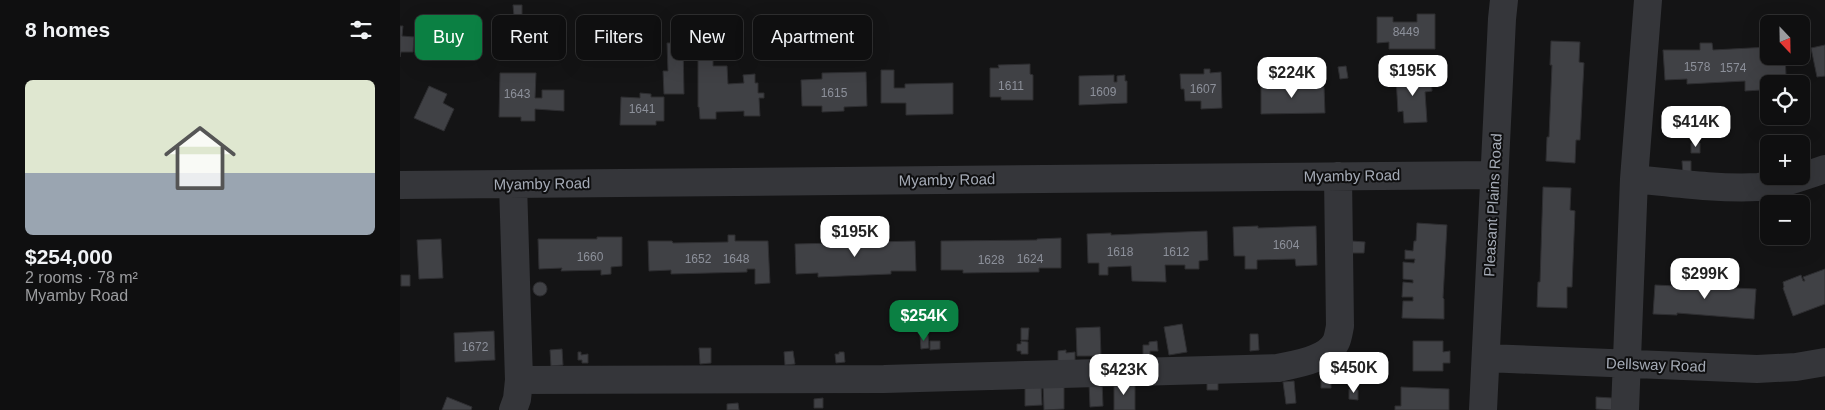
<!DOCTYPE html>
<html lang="en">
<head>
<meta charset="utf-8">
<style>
  :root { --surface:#0f0f10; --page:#181819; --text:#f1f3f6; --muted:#9b9c9f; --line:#2f2f30; --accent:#0b8043 }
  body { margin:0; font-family:Helvetica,sans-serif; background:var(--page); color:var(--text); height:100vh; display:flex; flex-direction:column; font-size:19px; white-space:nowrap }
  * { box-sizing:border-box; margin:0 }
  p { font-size:16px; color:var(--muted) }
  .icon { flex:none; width:28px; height:28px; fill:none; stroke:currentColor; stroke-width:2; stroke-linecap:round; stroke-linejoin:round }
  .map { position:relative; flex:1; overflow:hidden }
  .panel { display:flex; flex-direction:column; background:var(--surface); width:400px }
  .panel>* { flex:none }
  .guide { position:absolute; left:15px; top:15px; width:475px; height:45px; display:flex; gap:10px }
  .needle { width:32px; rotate:158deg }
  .buttons { position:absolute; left:1360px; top:15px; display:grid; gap:10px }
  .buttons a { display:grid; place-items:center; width:50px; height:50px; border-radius:8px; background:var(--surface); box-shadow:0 5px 20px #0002,0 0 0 1px var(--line); font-size:25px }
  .price { position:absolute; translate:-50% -42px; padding:0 11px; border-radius:10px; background:#fff; color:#222; font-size:16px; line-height:32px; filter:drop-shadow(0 1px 2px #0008) }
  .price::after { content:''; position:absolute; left:50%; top:30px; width:15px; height:11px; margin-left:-8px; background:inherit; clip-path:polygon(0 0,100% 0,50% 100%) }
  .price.active { background:var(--accent); color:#fff }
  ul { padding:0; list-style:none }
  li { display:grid; align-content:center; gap:10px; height:265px; padding:0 25px }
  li+li { border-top:1px solid var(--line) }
  li span { display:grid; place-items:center; height:155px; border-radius:8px; color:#555 }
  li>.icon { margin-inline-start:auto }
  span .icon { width:90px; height:90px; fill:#fffc; stroke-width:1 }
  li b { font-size:21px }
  h2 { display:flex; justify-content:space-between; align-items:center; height:60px; padding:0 25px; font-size:21px }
  .pill { padding:0 18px; border-radius:8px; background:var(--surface); box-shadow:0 5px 20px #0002,0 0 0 1px var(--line); font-size:18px; line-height:45px }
  .pill.active { background:var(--accent); color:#fff }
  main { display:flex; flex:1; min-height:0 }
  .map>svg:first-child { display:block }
  .building { fill:#404145; stroke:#2e2e31 }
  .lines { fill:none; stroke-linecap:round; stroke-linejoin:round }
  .minor { stroke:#35363a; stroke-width:28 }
  .labels { text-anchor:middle; stroke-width:4; stroke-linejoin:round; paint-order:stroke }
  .number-label { font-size:12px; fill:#8c909a }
  .street-label { font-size:15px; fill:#a5abb6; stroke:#0f0f10 }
</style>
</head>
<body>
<main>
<section class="panel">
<h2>8 homes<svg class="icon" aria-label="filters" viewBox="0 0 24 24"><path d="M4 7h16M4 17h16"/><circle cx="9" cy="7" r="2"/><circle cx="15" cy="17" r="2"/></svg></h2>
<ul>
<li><span style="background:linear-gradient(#dfe7d0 60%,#9aa5b1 0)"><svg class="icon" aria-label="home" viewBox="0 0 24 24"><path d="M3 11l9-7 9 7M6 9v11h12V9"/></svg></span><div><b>$254,000</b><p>2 rooms · 78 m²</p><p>Myamby Road</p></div></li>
</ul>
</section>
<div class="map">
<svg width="1425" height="410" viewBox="0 0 1425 410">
  <rect width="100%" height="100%" fill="#141415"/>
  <!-- building -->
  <path class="building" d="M113 5H122V15L114 16Z
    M1017 14H1035V49H989V42L977 43V17H993V22H1017Z
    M0 26H3L2 36 14 37 13 52H1L0 57Z
    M1151 41 1180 42 1179 62 1184 63 1180 140H1176L1175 163 1146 161 1147 137H1149L1152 65H1150Z
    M267 43H283L284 94H264L263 71H268Z
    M1300 43H1312L1313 50 1369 47V56H1385L1386 75 1363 77 1364 81H1360L1361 90 1345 91V81L1287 84V79L1265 80 1263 50H1300Z
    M1425 45V76L1417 77 1411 48Z
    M298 55H313V66H327L328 84 344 83 343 75 355 74V83H358V93H364V98H359L360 116H344V111L316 112V119H300L299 107H298Z
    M630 64V74L633 75V100H601V97H590V68H599L598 65Z
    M946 66 948 78 940 79 938 67Z
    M804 69H810V73L821 72 822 108 801 109V101H785L784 89H781L780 74H804Z
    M481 70H494V88H505V84L553 83V114L506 115V103H481Z
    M1018 71 1019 77 1031 76 1032 91 1025 92 1027 122 1004 123 1003 111 998 112 996 77H1007V72Z
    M466 72 467 106 444 107V111L422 112V106H402L401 80 422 79V73Z
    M100 73H136L135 98H142V90H164V111L135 109V121H121V117H99Z
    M714 75V82H717V76L725 75V81H727V103L679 105V76Z
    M902 83V88L924 87 925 113 861 114V84Z
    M29 86 47 94 43 103 54 109 44 131 14 118Z
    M240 93 251 94V97H264V121H256V125H220L221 97 240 98Z
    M1291 143H1300V153H1291Z
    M1282 161H1291V175H1283Z
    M1143 187 1171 188 1170 210 1175 211 1172 287H1167V308L1137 307 1138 282H1140Z
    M1017 223 1047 225 1043 298 1044 299V319L1002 318 1003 301H1013V297H1002L1003 282 1013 283V280L1003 279V262L1014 263 1015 259H1005V250L1013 251 1014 241H1016Z
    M858 226V228L916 226 917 265 896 266 895 259 857 260V269H845V256H834L833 227Z
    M807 231 808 260 799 261V269H785V265H765L766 282 732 281 731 266 708 267V275H699V263H688L687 234 711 233V235Z
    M328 235H335V241H368L370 283 355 284V269H347V272L271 274V270L249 271 248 241H272L273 243 328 242Z
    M197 237H222V266L211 267V274L201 275V270L161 271 162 268 139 269 138 239H197Z
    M661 238V268H639V272L563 273V270H541V241L637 240V239Z
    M41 239 43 278 19 279 17 240Z
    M515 241 516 271H491V274L418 277V273L396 274 395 244Z
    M952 241 965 242 964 253H951Z
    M1425 269V304L1393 316 1383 288 1384 287 1383 282 1401 275 1403 281H1405L1403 277Z
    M1 275H10V286H1Z
    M133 289a7 7 0 1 1 14 0a7 7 0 1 1-14 0Z
    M1276 282 1334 285V288L1356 289 1354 319 1277 313V315L1253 314 1255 285 1276 286Z
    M782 324 787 352 769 355 764 327Z
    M700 327 701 356H677L676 328Z
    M621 328H629L628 340H621Z
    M94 331 95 360 55 362 54 333Z
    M850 334H858L859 350 850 351Z
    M520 335H528L529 348 521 349Z
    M530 341H540V349L530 350Z
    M621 341 628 342V354H621V351H617V344H621Z
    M757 341 758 351H750V355H743V345H749V342Z
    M1013 341H1043V352L1050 351V363H1043V371H1013Z
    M299 348H311V363L300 364Z
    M162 349 163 365 151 366 150 350Z
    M666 350V353L675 352V361H658V351Z
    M393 351 395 364 385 365 384 352Z
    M178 352H181V355L188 354V363H182V360H178Z
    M439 352H444L445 362 436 363 435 354H439Z
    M921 378H931V388H921Z
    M702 381 703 406 690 407 689 382Z
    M807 381 818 382V390H807Z
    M894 381 896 403 886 404 883 382Z
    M714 382H735V410H714Z
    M641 383 642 405 625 406V384Z
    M643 384H664V409L644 410Z
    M1001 387 1049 389V410H995V406H1001Z
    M949 389 958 390V400L949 399Z
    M47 397 72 407 71 410H42Z
    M1196 397 1212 398V410L1196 409Z
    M423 398V408H414V399Z
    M338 403 339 410H327V404Z"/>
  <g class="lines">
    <!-- minor -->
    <path class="minor" d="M1234 179C1275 183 1317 189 1358 187 1380 185 1404 176 1425 169
      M0 185 1094 175
      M1086 358 1357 369 1396 367 1425 362
      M119 380 484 379 878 368C895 364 927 360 936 342 938 338 939 331 940 326L938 176
      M113 410 117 399 119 380 113 184
      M1083 410 1102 19 1104 0
      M1225 410 1234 179 1248 0"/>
  </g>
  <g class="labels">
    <!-- number labels -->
    <g class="number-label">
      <text x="1006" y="36">8449</text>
      <text x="1297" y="71">1578</text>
      <text x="1333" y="72">1574</text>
      <text x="611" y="90">1611</text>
      <text x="803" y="93">1607</text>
      <text x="703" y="96">1609</text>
      <text x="434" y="97">1615</text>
      <text x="117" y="98">1643</text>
      <text x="242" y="113">1641</text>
      <text x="886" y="249">1604</text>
      <text x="720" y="256">1618</text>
      <text x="776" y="256">1612</text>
      <text x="190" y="261">1660</text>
      <text x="298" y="263">1652</text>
      <text x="336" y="263">1648</text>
      <text x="630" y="263">1624</text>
      <text x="591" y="264">1628</text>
      <text x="75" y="351">1672</text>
    </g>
    <!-- street labels -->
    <g class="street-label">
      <text transform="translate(952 176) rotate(-1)" y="5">Myamby Road</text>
      <text transform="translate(547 180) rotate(-1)" y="5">Myamby Road</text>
      <text transform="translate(142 184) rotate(-1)" y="5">Myamby Road</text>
      <text transform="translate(1093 205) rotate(-87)" y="5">Pleasant Plains Road</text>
      <text transform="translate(1256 365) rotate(2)" y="5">Dellsway Road</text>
    </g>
  </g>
</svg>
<div class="buttons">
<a><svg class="needle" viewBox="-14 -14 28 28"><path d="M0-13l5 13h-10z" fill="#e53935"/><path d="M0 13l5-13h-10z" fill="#9b9c9f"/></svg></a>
<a><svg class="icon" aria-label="locate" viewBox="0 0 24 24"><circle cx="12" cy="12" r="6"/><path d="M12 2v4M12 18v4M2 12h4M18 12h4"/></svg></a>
<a>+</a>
<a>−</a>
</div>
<b class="price" style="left:1013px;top:97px">$195K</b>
<b class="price" style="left:892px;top:99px">$224K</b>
<b class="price" style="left:1296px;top:148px">$414K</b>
<b class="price" style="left:455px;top:258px">$195K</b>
<b class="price" style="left:1305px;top:300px">$299K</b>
<b class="price active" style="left:524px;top:342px">$254K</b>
<b class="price" style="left:954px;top:394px">$450K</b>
<b class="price" style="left:724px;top:396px">$423K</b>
<div class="guide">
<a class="pill active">Buy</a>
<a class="pill">Rent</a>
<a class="pill">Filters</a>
<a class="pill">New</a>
<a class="pill">Apartment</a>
</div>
</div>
</main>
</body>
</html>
